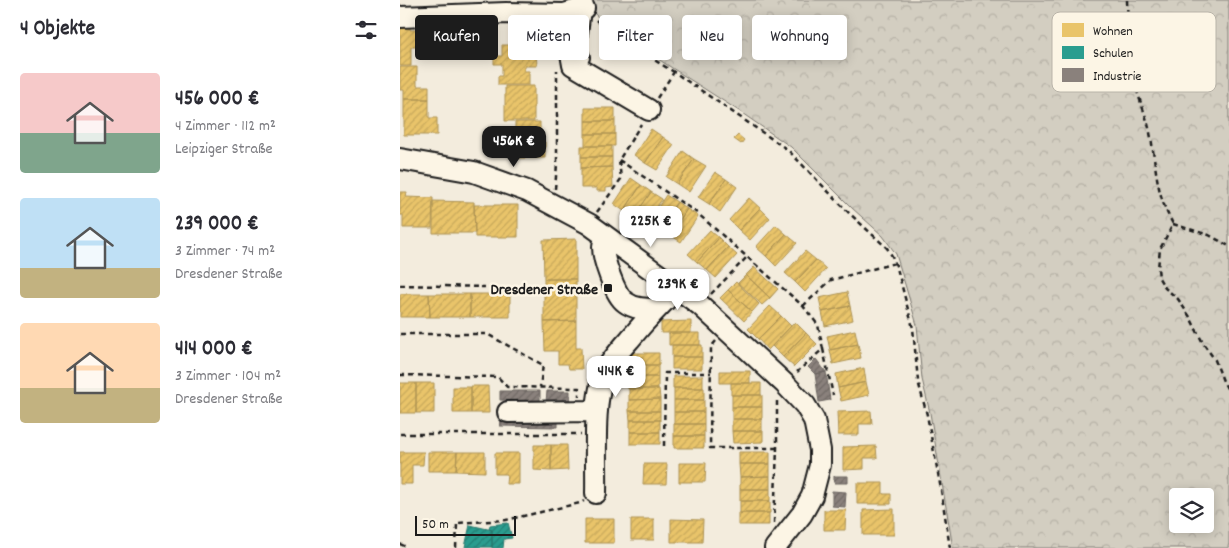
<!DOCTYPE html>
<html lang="de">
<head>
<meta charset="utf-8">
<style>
  :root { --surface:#fff; --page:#f2f2f3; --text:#2b2b33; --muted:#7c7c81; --accent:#1c1c1c }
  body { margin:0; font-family:Dekko,sans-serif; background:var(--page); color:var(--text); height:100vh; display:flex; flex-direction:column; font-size:19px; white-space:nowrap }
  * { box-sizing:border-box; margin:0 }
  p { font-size:16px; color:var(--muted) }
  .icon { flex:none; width:28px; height:28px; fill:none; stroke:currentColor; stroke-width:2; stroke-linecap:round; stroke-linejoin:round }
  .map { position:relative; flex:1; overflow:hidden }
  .sheet { display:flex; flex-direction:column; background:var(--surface); width:400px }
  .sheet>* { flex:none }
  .guide { position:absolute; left:15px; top:15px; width:475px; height:45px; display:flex; gap:10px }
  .fabs { position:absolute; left:769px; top:488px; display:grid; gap:10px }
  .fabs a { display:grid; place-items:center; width:45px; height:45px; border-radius:5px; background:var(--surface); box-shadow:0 2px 12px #0003; font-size:25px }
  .scale { position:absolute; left:15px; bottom:12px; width:101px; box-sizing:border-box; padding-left:5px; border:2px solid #1c1c1c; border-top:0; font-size:14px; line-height:18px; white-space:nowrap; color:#1c1c1c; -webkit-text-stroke:4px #fcf5e5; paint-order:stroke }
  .price { position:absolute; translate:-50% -42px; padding:0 11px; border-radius:10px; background:#fff; color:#222; font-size:16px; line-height:32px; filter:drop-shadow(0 1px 2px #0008) }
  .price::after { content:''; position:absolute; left:50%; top:30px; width:15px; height:11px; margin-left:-8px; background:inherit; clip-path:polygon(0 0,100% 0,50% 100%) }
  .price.selected { background:var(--accent); color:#fff }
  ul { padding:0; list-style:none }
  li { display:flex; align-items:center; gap:15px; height:125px; padding:0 20px }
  li span { display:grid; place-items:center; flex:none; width:140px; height:100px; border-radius:5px; color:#555 }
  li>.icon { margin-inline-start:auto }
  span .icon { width:60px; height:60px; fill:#fffc; stroke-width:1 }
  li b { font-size:21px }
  h2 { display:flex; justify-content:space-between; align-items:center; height:60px; padding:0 20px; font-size:21px }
  .pill { padding:0 18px; border-radius:5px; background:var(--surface); box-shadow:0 2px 12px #0003; font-size:18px; line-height:45px }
  .pill.selected { background:var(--accent); color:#fff }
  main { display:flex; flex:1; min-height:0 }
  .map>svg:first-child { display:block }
  .forest { fill:url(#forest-crowns); stroke:#78756e; fill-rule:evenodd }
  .homes { fill:url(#homes-hatch); stroke:#ac9253 }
  .schools { fill:url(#schools-hatch); stroke:#26766c }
  .industry { fill:url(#industry-hatch); stroke:#69635f }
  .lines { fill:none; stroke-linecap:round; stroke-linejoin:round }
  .minor-casing { stroke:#1c1c1c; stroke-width:24 }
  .path { stroke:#1c1c1c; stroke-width:2.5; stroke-dasharray:5 4; stroke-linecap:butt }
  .minor { stroke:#fcf5e5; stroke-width:20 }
  .poi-dot { fill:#1c1c1c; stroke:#fcf5e5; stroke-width:2 }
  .labels { text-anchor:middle; stroke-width:5; stroke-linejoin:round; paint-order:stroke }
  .poi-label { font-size:16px; font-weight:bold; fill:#1c1c1c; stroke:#fcf5e5; text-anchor:end }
  .key { fill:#fcf5e5; stroke:#b9b4a9; stroke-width:1 }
  .key-label { font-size:14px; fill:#1c1c1c }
</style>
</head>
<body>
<main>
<section class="sheet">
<h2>4 Objekte<svg class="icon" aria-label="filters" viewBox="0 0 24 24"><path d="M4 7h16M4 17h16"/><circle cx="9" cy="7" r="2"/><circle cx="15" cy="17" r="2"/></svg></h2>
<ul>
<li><span style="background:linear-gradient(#f6c9c9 60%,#7fa58c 0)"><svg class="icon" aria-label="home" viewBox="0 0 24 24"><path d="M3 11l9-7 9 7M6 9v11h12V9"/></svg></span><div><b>456 000 €</b><p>4 Zimmer · 112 m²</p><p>Leipziger Straße</p></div></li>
<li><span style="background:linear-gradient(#bfe0f5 70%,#c2b280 0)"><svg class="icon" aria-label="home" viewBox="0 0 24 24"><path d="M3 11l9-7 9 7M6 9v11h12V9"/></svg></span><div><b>239 000 €</b><p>3 Zimmer · 74 m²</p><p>Dresdener Straße</p></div></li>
<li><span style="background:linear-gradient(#ffd9b3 65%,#c2b280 0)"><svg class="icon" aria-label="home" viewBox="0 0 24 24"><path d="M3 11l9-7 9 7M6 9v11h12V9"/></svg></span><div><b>414 000 €</b><p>3 Zimmer · 104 m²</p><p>Dresdener Straße</p></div></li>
</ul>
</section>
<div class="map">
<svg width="829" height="548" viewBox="0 0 829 548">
  <defs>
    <pattern id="forest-crowns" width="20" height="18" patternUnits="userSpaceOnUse" patternTransform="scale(1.25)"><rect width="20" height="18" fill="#d3cec1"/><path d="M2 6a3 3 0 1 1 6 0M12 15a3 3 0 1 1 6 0" fill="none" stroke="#b5b0a5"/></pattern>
    <pattern id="homes-hatch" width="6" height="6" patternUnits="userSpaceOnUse" patternTransform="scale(1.25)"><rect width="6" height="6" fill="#e9c46a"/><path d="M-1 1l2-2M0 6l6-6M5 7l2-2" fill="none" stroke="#c7a85b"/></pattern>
    <pattern id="schools-hatch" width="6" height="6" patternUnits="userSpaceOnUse" patternTransform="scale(1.25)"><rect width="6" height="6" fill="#2a9d8f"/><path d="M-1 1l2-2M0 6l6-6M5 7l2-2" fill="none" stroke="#237f74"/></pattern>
    <pattern id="industry-hatch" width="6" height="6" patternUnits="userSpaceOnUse" patternTransform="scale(1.25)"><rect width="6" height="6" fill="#8a817c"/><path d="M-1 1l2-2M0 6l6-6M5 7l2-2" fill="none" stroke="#706965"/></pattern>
  </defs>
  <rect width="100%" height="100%" fill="#f3ecdd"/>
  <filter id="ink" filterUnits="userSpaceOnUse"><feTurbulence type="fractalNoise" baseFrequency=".02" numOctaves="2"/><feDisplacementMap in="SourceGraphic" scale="10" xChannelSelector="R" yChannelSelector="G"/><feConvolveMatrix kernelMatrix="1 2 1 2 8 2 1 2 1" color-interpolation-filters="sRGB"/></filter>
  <g filter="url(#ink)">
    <!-- forest -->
    <path class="forest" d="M183 0H829V548H553L530 413 522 379 517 325 496 254 483 236 452 208 391 147 339 111 213 30 202 22ZM778 496H805V524H778Z"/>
    <!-- homes -->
    <path class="homes" d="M0 24H10V30H23V47H11V66H0Z
      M102 45H128V51H136L137 66H124V71H129V85H98V76H102V64H94V56H102Z
      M0 67H17V86H29V99H4V90H0Z
      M105 86H134V121H105Z
      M4 99H29V118H37V135H4Z
      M185 108H215V121H185Z
      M185 121H215V134H185Z
      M115 122H140V142H145V158H119V149H115Z
      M251 129 263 137 245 163 234 155Z
      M185 134H215V146H185Z
      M338 135 344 140 341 144 334 139Z
      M263 137 274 145 257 170 245 163Z
      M181 146H212V157H181Z
      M283 151 294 159 277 184 266 177Z
      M181 157H212V167L181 168Z
      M294 159 306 166 289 192 277 184Z
      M212 167 213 187 206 188V191H197V188H181V168Z
      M315 172 326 179 309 204 298 197Z
      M231 178 241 185 224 211 214 204Z
      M326 179 337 187 320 212 309 204Z
      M241 185 251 192 234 217 224 211Z
      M0 192H7L6 197 33 198 32 228H3V215H0Z
      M251 192 262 199 245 224 234 217Z
      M266 195 277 202 260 228 249 221Z
      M349 198 360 208 339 230 329 220Z
      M33 201 74 202 75 233H33Z
      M277 202 287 209 270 235 260 228Z
      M74 205H118V237H75Z
      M360 208 370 218 350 240 339 230Z
      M287 209 298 216 281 242 270 235Z
      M376 225 386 234 366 256 356 247Z
      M310 230 319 238 297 262 288 254Z
      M386 234 397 243 376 266 366 256Z
      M319 238 328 247 307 270 297 262Z
      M176 239V279H144L143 240Z
      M328 247 337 255 316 278 307 270Z
      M405 251 416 260 395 282 385 273Z
      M416 260 426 269 405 292 395 282Z
      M354 267 378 289 370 298 346 275Z
      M346 275 370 298 362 305 338 283Z
      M144 279H176V321L144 322Z
      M336 282 359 304 352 312 328 290Z
      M328 290 352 312 344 321 320 298Z
      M447 292 450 306 422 312 419 298Z
      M0 294H29L30 317H0Z
      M29 294H70V317H30Z
      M70 294H110V317H70Z
      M370 306 381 316 358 339 348 329Z
      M450 306 453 320 425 326 422 312Z
      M381 316 391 326 368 350 358 339Z
      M176 321V348H181L182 369H169L168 364H158V351H145L144 322Z
      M291 321V333H261V322Z
      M395 322 406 333 383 357 372 346Z
      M455 330 458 344 430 350 427 336Z
      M269 333H300V345H269Z
      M406 333 417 344 394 367 383 357Z
      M458 344 461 358 433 364 430 350Z
      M272 345H302V357H272Z
      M229 353H259V365H229Z
      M272 357H302V369H272Z
      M228 365H258V377H228Z
      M464 368 466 382 438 388 436 374Z
      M320 371H350V383H320Z
      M273 376H303V388H273Z
      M228 377H258V389H228Z
      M466 382 469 395 441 401 438 388Z
      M0 383H16V413H0Z
      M16 383H34V413H16Z
      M331 383H361V395H331Z
      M71 386H88L89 413H71Z
      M53 387H71V413H53Z
      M274 388H304V400H274Z
      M229 389H259L260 399 229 400Z
      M332 395H362V407H332Z
      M260 399V411H229V400Z
      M274 400H304V412H274Z
      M332 407H362V419H332Z
      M229 411H260V420H230Z
      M471 411 472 424H459V435H438L437 412Z
      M274 412H304V424H274Z
      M332 419H362V431H332Z
      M230 420H260V432H230Z
      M274 424H304V436H274Z
      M332 431H363V442L333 443Z
      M230 432H260V444H230Z
      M274 436H304V448H274Z
      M134 445H151V471L134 470Z
      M151 445H167L168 470 151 471Z
      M476 446 477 458H464V469L443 470V447Z
      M0 452H24L23 465H12V484H0Z
      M28 452H57L56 471H28Z
      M57 452H85V472L56 471Z
      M339 452H370V464H339Z
      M95 453H119V484H106L107 474H95Z
      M279 463H306L305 482H279Z
      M244 464H267L266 484H243Z
      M339 464H370V476L340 477Z
      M370 476V489H340V477Z
      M457 483H483V494H491V504H457Z
      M340 489H370V501H340Z
      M340 501H370V513H340Z
      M494 509V535H463V510Z
      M424 510H446L445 530H424Z
      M338 513H369V525H338Z
      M185 519H214V543H185Z
      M231 519H254V540H231Z
      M271 519 303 520 302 542H271Z"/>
    <!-- schools -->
    <path class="schools" d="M108 523 112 538 104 539 103 548H92V530L89 529 90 525Z
      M70 525 92 530V547H65Z"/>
    <!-- industry -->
    <path class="industry" d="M416 359 426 372 415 374 408 367Z
      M426 372 430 400 419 402 415 374Z
      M100 391H140V401L100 400Z
      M147 391H170V403L146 402Z
      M100 416H158V427L100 426Z
      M434 476H448V483H434Z
      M432 491 446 492 445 507 432 506Z"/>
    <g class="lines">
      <defs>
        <path id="minor" d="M0 17 106 13 164 14 184 8
          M179 57 175 50 180 9C167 28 169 44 173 65L249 110
          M0 159 74 172 127 191 189 224 300 305 385 384 405 405 414 420 420 450V465L412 496 402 514 375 548
          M205 236C205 239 203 244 203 247 203 260 215 295 225 302 234 309 246 309 256 309
          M108 412 197 411
          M196 493C197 460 192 401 205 372 211 360 221 349 230 339 245 321 260 305 277 289"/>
      </defs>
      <!-- minor casing -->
      <use href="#minor" class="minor-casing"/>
      <!-- path -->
      <path class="path" d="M727 0C728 27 728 54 734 80 738 97 745 112 749 128 757 164 754 191 773 224L760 249 758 268 759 278 765 288 778 299 790 317 803 343 815 360 823 381 829 392
        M196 20 210 33 274 72 388 150 448 212 487 248 492 256 497 268 513 328 518 381 527 415 540 484 550 548
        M257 98 274 72
        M219 160 297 213 403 306 418 325 423 349 397 372
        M155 189 157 164V70
        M197 212 221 179 219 160 241 124
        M773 224 809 235 829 246
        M0 285 85 287
        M311 294 348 256
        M403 306 431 280 495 263
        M0 334H87L143 365 140 387
        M316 341 311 347 310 448H377
        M423 349 433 395
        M0 375 98 377 107 387 179 388V396
        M0 434H181
        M264 446 265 373H311
        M374 523 377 448V401
        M0 544 8 548
        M56 548 57 523 106 520 180 503 184 501"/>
      <!-- minor -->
      <use href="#minor" class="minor"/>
    </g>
  </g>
  <!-- markers -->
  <rect class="poi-dot" x="203" y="283" width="10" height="10" rx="2.5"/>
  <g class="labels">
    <!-- poi labels -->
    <g class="poi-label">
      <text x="198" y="294">Dresdener Straße</text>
    </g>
  </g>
  <!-- legend -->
  <rect x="652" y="12" width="164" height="80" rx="8" class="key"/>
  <rect x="662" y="23" width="22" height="14" fill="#e9c46a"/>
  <rect x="662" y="46" width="22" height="13" fill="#2a9d8f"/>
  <rect x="662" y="68" width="22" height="14" fill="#8a817c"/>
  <g class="key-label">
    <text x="693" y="35">Wohnen</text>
    <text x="693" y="57">Schulen</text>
    <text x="693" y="80">Industrie</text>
  </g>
</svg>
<div class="fabs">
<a><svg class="icon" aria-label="layers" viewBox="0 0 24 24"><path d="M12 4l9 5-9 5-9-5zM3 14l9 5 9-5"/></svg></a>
</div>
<div class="scale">50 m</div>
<b class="price selected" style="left:114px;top:168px">456K €</b>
<b class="price" style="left:251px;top:248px">225K €</b>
<b class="price" style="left:278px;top:311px">239K €</b>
<b class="price" style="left:216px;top:398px">414K €</b>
<div class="guide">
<a class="pill selected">Kaufen</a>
<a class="pill">Mieten</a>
<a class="pill">Filter</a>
<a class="pill">Neu</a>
<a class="pill">Wohnung</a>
</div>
</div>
</main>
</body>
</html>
